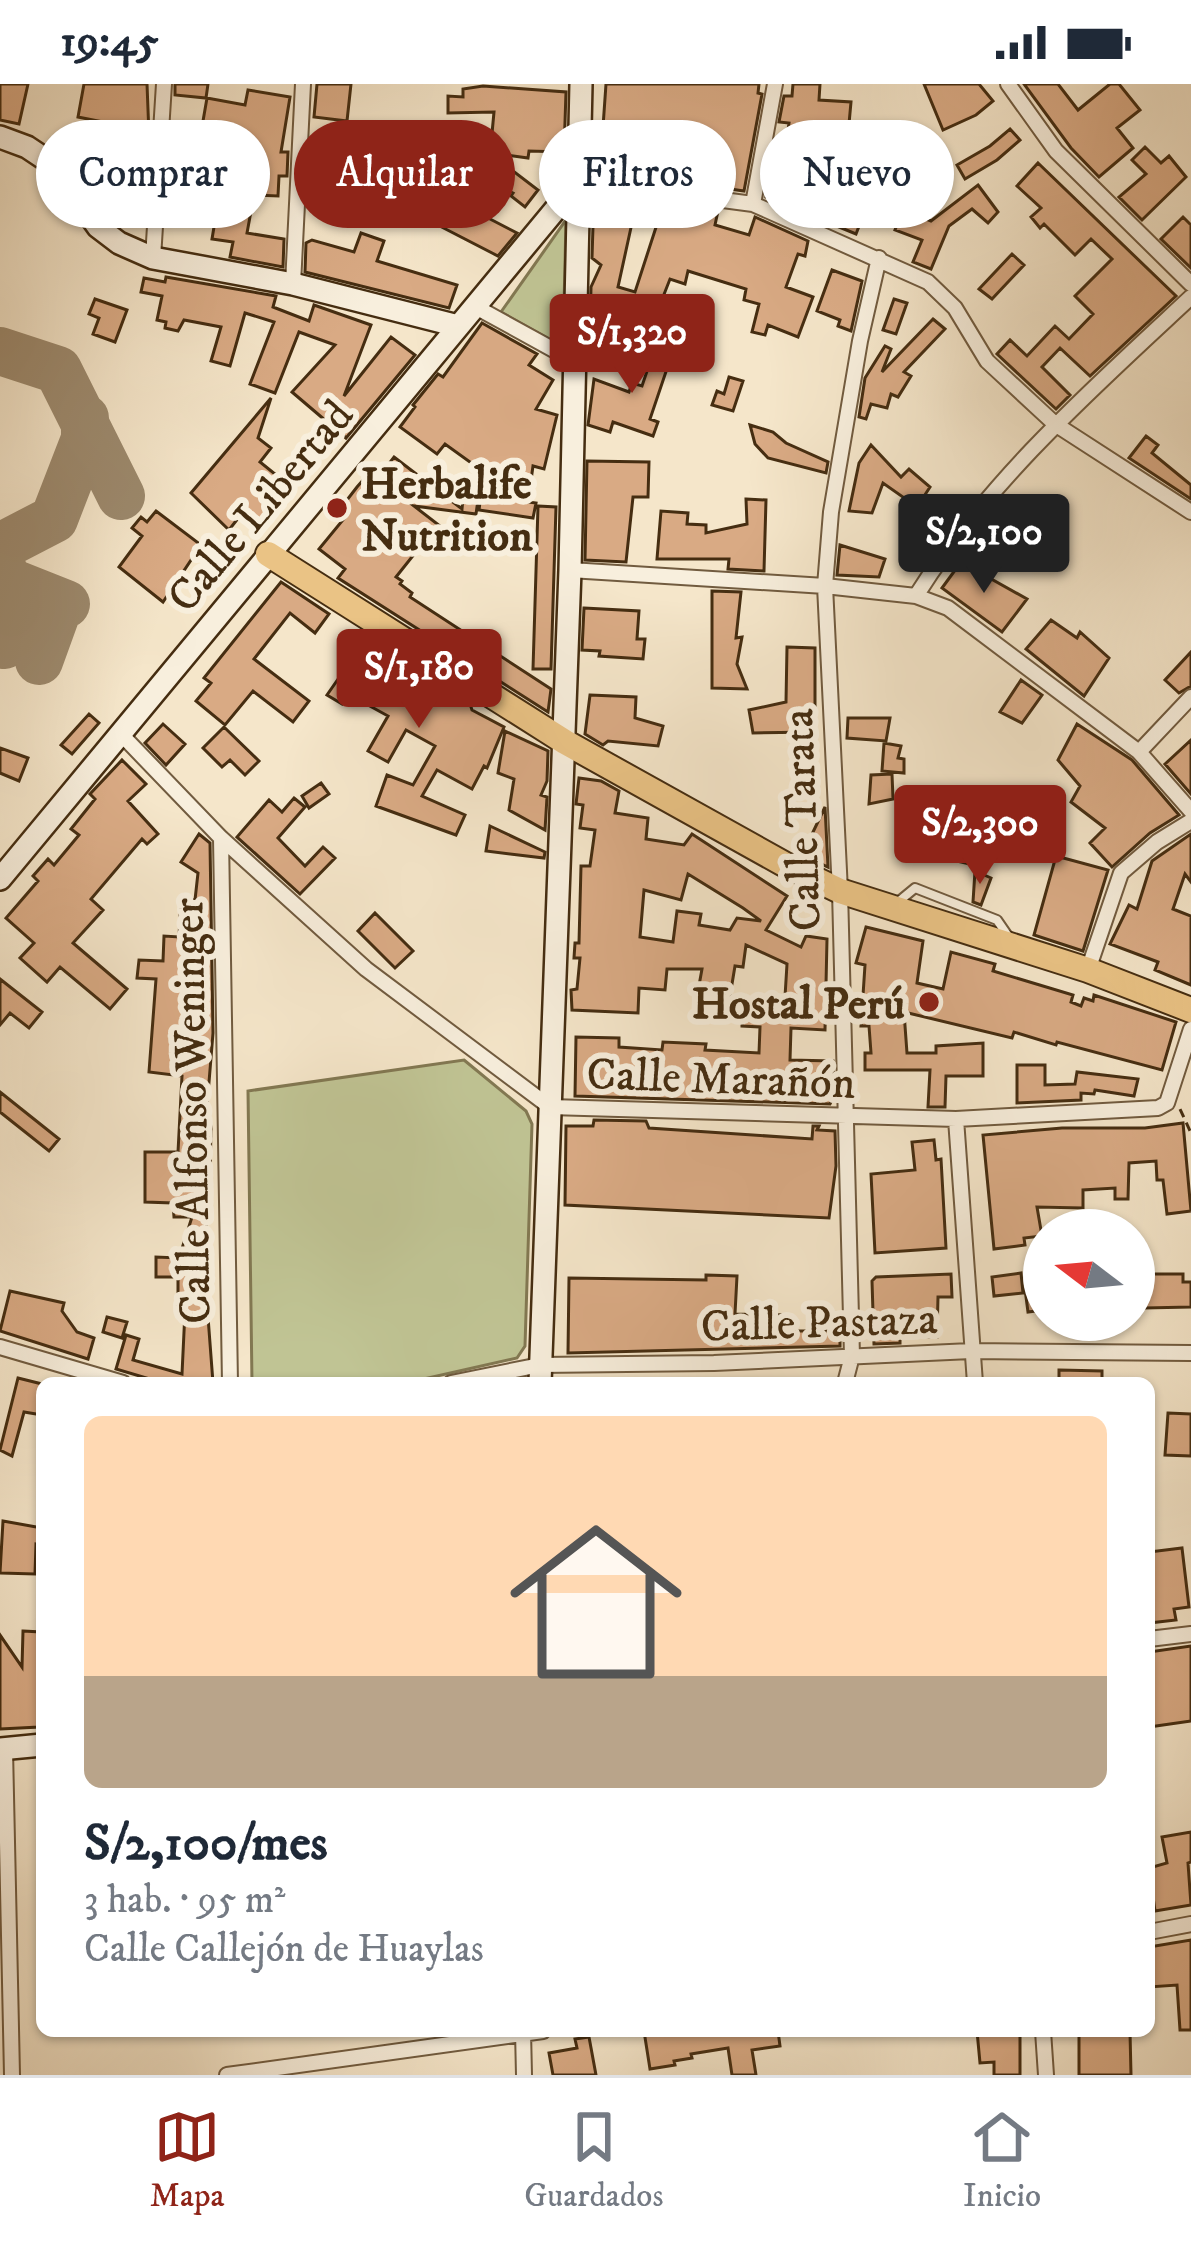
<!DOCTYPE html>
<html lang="es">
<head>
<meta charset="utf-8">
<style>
  :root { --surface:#fff; --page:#f2f2f3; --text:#1f2937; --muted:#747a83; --line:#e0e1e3; --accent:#8f2418 }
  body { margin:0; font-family:"IM FELL DW Pica",serif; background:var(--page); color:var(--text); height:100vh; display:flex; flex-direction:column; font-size:45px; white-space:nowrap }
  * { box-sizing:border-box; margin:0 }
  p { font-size:39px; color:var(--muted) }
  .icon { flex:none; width:66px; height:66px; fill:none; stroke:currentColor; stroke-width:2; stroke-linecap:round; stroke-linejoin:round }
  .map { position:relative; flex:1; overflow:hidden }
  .panel { position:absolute; left:36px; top:1293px; width:1119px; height:660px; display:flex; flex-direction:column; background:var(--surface); border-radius:18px; box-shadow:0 3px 9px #0004 }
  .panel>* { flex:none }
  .top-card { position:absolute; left:36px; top:36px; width:1119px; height:108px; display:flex; gap:24px }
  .needle { width:78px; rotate:286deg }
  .fabs { position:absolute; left:1023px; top:1125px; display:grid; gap:24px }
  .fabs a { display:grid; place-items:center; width:132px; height:132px; border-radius:50%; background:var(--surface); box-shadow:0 3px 9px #0004; font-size:60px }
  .price { position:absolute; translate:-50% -102px; padding:0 27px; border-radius:12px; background:var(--accent); color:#fff; font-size:39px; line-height:78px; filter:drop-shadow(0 3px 6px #0008) }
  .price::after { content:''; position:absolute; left:50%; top:72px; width:36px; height:27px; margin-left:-18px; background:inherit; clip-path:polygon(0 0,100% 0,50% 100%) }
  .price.current { background:#222; color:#fff }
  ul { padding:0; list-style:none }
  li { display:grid; align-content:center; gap:24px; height:636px; padding:0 48px }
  li span { display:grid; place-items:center; height:372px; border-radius:18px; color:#555 }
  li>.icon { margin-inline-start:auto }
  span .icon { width:216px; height:216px; fill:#fffc; stroke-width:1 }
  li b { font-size:51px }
  .chip { padding:0 42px; border-radius:54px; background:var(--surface); box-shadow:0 3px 9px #0004; font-size:42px; line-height:108px }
  .chip.current { background:var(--accent); color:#fff }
  .status { display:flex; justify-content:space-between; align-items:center; height:84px; padding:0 60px; background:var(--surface); direction:ltr }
  .status svg { height:33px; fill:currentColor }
  .menu { display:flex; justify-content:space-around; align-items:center; height:168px; border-top:3px solid var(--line); background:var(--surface); font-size:33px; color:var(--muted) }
  .menu a { display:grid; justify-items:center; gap:6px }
  .menu .current { color:var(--accent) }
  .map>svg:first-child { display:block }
  .green { fill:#c0c494; stroke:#827852; stroke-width:3 }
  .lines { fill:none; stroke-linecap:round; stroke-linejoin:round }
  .taxiway { stroke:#9d8a6e; stroke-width:48 }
  .building { fill:#d9aa84; stroke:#452d11; stroke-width:3; fill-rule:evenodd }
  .lane-casing { stroke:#715b3f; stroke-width:12 }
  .street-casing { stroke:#715b3f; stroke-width:18 }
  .secondary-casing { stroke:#452d11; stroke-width:26 }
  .highway-casing { stroke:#452d11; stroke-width:28 }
  .path { stroke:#452d11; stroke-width:3; stroke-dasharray:9 6; stroke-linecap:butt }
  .lane { stroke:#f8efdd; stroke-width:8 }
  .street { stroke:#f8efdd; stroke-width:14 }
  .secondary { stroke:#f8efdd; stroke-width:21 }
  .highway { stroke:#eac385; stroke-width:24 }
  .poi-dot { fill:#8f2418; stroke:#f8efdd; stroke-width:4.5 }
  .labels { text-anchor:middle; stroke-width:12; stroke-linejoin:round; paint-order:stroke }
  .poi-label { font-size:45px; font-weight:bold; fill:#452d11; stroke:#f8efdd; text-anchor:start }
  .street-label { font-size:45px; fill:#452d11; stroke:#f8efdd }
</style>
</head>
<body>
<div class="status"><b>19:45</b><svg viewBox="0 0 49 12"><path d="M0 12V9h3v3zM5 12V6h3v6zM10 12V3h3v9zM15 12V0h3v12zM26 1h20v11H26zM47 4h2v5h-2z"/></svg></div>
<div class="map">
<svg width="1191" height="1991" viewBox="0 0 1191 1991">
  <rect width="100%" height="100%" fill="#f5e6ca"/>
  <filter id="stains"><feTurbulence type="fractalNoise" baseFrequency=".00167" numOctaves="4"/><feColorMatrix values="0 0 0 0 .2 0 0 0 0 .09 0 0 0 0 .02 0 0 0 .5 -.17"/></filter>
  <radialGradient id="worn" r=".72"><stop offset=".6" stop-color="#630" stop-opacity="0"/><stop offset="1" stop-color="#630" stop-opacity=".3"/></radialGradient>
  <!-- green -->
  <path class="green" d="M566 136 563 263 501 228Z
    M464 976 526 1027 532 1040 525 1262 517 1274 406 1299H252L248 1007Z"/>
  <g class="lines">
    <!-- taxiway -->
    <path class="taxiway" d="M0 267 58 286 121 412
      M0 463 54 435 85 355V334
      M0 479 8 497 66 520
      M4 561 19 519 8 497
      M39 577 56 530 45 512"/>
  </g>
  <!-- building -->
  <path class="building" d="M0 0H28L19 40 0 36Z
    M84 0H147L149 51 118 50V41L78 33Z
    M175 0H208L206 14 175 11Z
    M317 0H351L347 37 314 33Z
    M606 0H759L758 9 762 10 744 107 600 86Z
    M793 0H820L819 16 851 18 849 40 835 39 822 92 849 102 853 90 876 98 873 105 902 114 897 129 868 119 856 150 766 113 772 78 783 81 789 39 779 38 784 12H792Z
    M924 0H979L993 17 976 31 943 46Z
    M1024 0H1058L1078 26 1110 0H1119L1140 26 1117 44 1133 64 1099 93 1071 64Z
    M483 2 566 8 564 68 529 67 528 74 498 70 503 61 491 60 494 28 448 29V12L463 13V5Z
    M248 6 290 13 281 68H288L287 92H279L278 112 254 111 247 149 284 155 283 183 230 173 233 158 212 155 220 107H208L212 39 203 37 207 14 245 21Z
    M1010 45 1020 56 997 76 965 95 957 81 990 62Z
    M415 47 429 54 418 85 405 80 408 74 404 73Z
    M1145 63 1161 79 1169 72 1186 93 1142 136 1119 113 1146 90 1132 76Z
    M328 73 348 74 346 115 313 112 315 91 328 92Z
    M496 74 538 106 525 123 511 112 513 109 485 96Z
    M107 75 148 79 142 138 109 132 113 103 105 102Z
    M1038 79 1176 212 1090 292 1060 264 1042 283 1070 311 1056 325 997 270 1010 256 1027 272 1055 242 1069 255 1093 230 1075 212 1112 175 1091 155 1075 171 1044 140 1040 144 1031 133 1041 124 1017 102Z
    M458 92 476 102 465 122 517 149 498 172 430 137Z
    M978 101 998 128 988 139 972 125 949 142 931 185 913 178 922 156 895 146 903 126 931 137Z
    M594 110 637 116 618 203 635 208 660 131 690 141 692 135 698 136 701 124 718 127 715 141 749 151 755 133 808 157 805 172 798 170 786 203 813 213 798 253 768 241 765 251 752 248 759 220 744 216 746 205 688 187 685 200 670 195 647 254 603 242 601 251 590 249 591 203 601 181 592 174Z
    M1183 133 1191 141V184L1161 155Z
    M361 149 384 157 377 177 457 201 449 224 305 188 306 159 312 156 354 168Z
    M1012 170 1024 181 992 215 979 205Z
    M832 186 862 197 851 247 838 242 840 236 817 227Z
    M166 193 276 212 273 223 309 237 314 221 371 241 344 312 391 253 415 271 346 354 292 308 335 261 299 248 275 309 250 300 274 238 245 229 230 282 211 277 221 243 184 236 178 247 165 244 166 238 157 236 162 212 141 208 144 194 165 198Z
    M95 215 127 226 115 258 93 250 99 234 89 230Z
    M894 215 907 219 896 250 883 246Z
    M933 235 945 245 904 288 911 292 898 313 891 310 887 324 871 320 866 335 859 333 865 294 885 262 891 265 882 288Z
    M482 239 537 270 529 281 553 296 536 325 557 331 544 385 533 382 528 418 536 419 533 434 479 426 481 410 524 417 445 360 437 370 400 343 415 323 413 321 438 290 443 293Z
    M659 252 676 258 650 335 658 338 653 352 613 338 610 348 588 341 594 295 629 308 632 299 642 302Z
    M729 293 743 297 733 327 712 321 717 307 724 310Z
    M271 314 258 354 271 364 260 378 291 403 256 447 239 433 229 446 191 409Z
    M750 341 773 348 786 359 828 378 826 389 768 374 755 360Z
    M1146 352 1158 361 1152 369 1191 401V415L1129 374Z
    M871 361 901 393 909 385 930 403 917 423 883 399 872 429 849 427 859 379Z
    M394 373 462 425 463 414 478 416 476 430 414 422 449 449 438 462 427 454 396 493 402 497 400 500 412 509 410 513 551 605 548 628 338 494 345 485 319 465 347 431 340 425 357 403 370 388 378 394Z
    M587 377 649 378 648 413H633L626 478 585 476Z
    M746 415 766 416 764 487 728 485 729 475H657L661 427 688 429 687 440 706 441V449L747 440Z
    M538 422 556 423 551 585H533Z
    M1013 425 1058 456 1046 472 1032 467 1010 449 990 464 980 453 1005 427Z
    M156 427 201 461 163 518 119 483 142 452 132 444 141 433 147 438Z
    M840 461 885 475 879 493 837 491Z
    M961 478 1027 515 1002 548 942 504Z
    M281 498 329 530 315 549 290 529 254 575 309 617 293 638 253 607 225 641 196 617 211 599 204 594Z
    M712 507 741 508 736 554 742 553 737 580 747 605 712 604Z
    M584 524 639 527 637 555H645L643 575 599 572 600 567 582 566Z
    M1051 536 1077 554 1080 548 1109 574 1084 612 1026 565Z
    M366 555 384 566 382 569 413 586 415 583 469 617 472 626 504 643 487 684 484 682 472 705 437 686 422 712 465 731 456 751 376 722 387 691 413 701 435 662 406 646 388 678 368 667 388 632 348 610 342 620 327 611Z
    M787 563 815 564V648L753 649 749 626 786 618Z
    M1191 568V602L1179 609 1165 596Z
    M1021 596 1042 611 1022 639 1000 628Z
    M590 611 636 613 635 634 663 642 658 662 608 657 603 661 585 650Z
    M89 630 99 639 72 670 61 661Z
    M848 634H890L886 657 847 654Z
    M163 640 185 660 166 681 145 659Z
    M1077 640 1132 676 1179 731 1150 749 1112 783 1090 759 1105 744 1071 718 1080 702 1058 676Z
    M224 643 259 677 245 691 230 676 222 683 203 664Z
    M505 647 548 667 547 697 541 711 547 713 545 746 509 726 514 695 498 689Z
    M1191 656V710L1165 680Z
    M884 659 901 662 898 674 904 675V689L882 687Z
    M0 664 28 674 19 697 0 689Z
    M122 676 146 700 128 717 158 750 147 760 142 755 91 815 103 826 73 859 127 905 110 925 60 883 47 898 20 874 34 859 6 834 38 797 33 792 48 775 54 781 79 751 71 745 95 715 90 710Z
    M892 690 893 715 869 720 871 691Z
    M579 694 601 697 619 707 615 729 648 734 646 755 684 761 692 750 787 812 766 846 801 863 806 852 827 855 825 946 791 944 790 976 833 977 834 1012 830 1020 575 1012 576 953 619 954V963L662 966 663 958 706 960 705 966 759 969 760 943 742 942V927L784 929 787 880 746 861 743 883 735 882 730 912 698 907 702 885H667L665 906 639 904 638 929 572 926 571 906 577 905 580 874H574L575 859H579L581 782H590L595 746 580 744 583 721 576 720ZM688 790 743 824 761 837 737 834 730 846 699 841 701 830 677 827 673 858 640 853 644 806 681 816Z
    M321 699 329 710 309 724 302 712Z
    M294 714 305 723 278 754 305 782 323 763 335 774 300 810 237 753 269 716 282 728Z
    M825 723 828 783 802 771Z
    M949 734 987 748 978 782 939 773Z
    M490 742 545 768 544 774 486 767Z
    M199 750 210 759 213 949 207 1023 211 1043 210 1094H200L201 1105 207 1096 205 1193 213 1299H163L116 1285 126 1251 139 1255 133 1276 182 1290 185 1227H178V1193H156V1173L179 1174 192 1133H174L173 1119 145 1118V1068H178L182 992 149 988 156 895 137 894 139 876 163 877 164 852 179 853 181 815 195 816 198 789 181 778Z
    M1191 750V798L1185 790 1173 825 1191 832V901L1155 886 1158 878 1110 860 1129 821 1137 825 1152 777Z
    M1056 772 1108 786 1083 867 1034 851Z
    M975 787 991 794 981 821 973 818Z
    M375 829 413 867 395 884 358 847Z
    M866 843 923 857 917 899 943 905 951 868 995 880 993 887 1073 911 1071 918 1081 922 1084 914 1093 917 1094 911 1176 938 1162 986 1057 958 1056 961 1014 948 1012 954 904 928 907 969H936V962L983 959V992H946L945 1023H928L930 986H865V969H871L869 942H861L865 881 856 879Z
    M0 895 42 928 29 944 10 929 0 941Z
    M1017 981H1045V1001L1075 1000 1077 988 1138 995 1134 1012 1095 1006 1094 1010 1081 1009V1016L1017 1019Z
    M0 1008 59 1055 49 1067 0 1028Z
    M594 1036 646 1037 649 1044 812 1055 813 1042H819L817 1046 835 1047 836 1082 829 1134 565 1121 566 1042H593Z
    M1183 1039 1191 1127 1167 1130 1163 1096H1157L1156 1077 1129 1079 1128 1115H1115V1104L1083 1106V1124L1037 1123 1042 1152 1024 1154 1025 1161 994 1165 983 1051 1062 1044H1145Z
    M934 1056 936 1076 941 1075 946 1164 875 1169 871 1090 915 1086 912 1058Z
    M1021 1189 1023 1209 994 1212 992 1193Z
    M951 1190 952 1213H938L937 1253 900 1252V1259L874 1260 872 1197 876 1193Z
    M1144 1190H1183V1198H1191V1223L1145 1224Z
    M706 1191 737 1192 735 1230 789 1231 788 1247H840V1262L568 1269 569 1194 706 1196Z
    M1044 1202V1226L1028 1228 1025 1205Z
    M10 1207 64 1219 62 1227 77 1248 94 1254 88 1275 0 1247Z
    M107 1233 127 1238 122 1254 103 1248Z
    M1059 1286 1102 1287V1299H1059Z
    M18 1294 42 1300V1331L24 1328 12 1372 0 1366Z
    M1168 1329 1191 1330V1372L1165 1371Z
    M3 1437 42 1444V1461L36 1460 35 1490 0 1489Z
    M1182 1464 1189 1523 1174 1525 1176 1536 1149 1539V1468Z
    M23 1547 41 1548 39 1643 0 1645V1551L22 1583Z
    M1191 1562V1637L1149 1643V1568Z
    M1191 1748V1778L1188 1779 1191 1821 1155 1827 1149 1784 1167 1779 1162 1753Z
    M1191 1856V1946H1180L1177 1901 1149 1903V1863Z
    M644 1947H778L780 1962 752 1966 756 1991H732L728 1964 691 1970 692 1974 674 1977 675 1981 650 1985Z
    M977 1947H1020V1991H994V1978L980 1979Z
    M1079 1947 1130 1948 1131 1991H1079Z
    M589 1953 596 1991H553L549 1969 577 1964 575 1955Z"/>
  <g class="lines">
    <defs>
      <path id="lane" d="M898 818 915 804 997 836 1008 852"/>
      <path id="street" d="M1008 0 1056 67 1191 200
        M579 97 753 120 928 198 955 224 987 277 1055 340 1191 428
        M753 120 775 0
        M153 174 164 0
        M293 200 303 0
        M474 222 574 277
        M570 486 825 502 916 512 948 524 1139 668 1191 727
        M916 512C988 397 1092 305 1191 213
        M119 648 221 754 366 885 550 1023 956 1035 1158 1024 1167 1019 1191 945
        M1139 668 1191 613
        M221 754 230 1299
        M1088 886 1121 789 1157 758 1191 737
        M956 1035 975 1299
        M0 1263 123 1299
        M451 1299 540 1281 714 1279 971 1267 1191 1269
        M845 1299 852 1272 840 807 825 502 831 428 860 257 879 174
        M1149 1555 1191 1550
        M5 1665 12 1991
        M1149 1848 1191 1840
        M523 1947 524 1991
        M1043 1947 1046 1991
        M227 1991 543 1947"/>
      <path id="secondary" d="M0 53 27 63 54 81 98 143 119 159 153 174 293 200 458 242
        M0 795 579 97
        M540 1299 570 486 581 0
        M0 1665 42 1661"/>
      <path id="highway" d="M268 470 565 658 784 780 840 807 1088 886 1191 926"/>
    </defs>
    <!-- lane casing -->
    <use href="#lane" class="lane-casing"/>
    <!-- street casing -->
    <use href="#street" class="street-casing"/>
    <!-- secondary casing -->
    <use href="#secondary" class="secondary-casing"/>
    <!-- highway casing -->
    <use href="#highway" class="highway-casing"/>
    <!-- path -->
    <path class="path" d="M1180 1025 1191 1049"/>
    <!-- lane -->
    <use href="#lane" class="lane"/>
    <!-- street -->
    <use href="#street" class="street"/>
    <!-- secondary -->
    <use href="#secondary" class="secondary"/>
    <!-- highway -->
    <use href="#highway" class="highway"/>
  </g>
  <!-- markers -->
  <g class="poi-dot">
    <circle cx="337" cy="424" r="12"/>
    <circle cx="929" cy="918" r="12"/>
  </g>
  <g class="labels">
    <!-- poi labels -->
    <g class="poi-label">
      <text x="361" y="414">Herbalife<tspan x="361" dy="52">Nutrition</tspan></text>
      <text x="905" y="934" text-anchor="end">Hostal Perú</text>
    </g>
    <!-- street labels -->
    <g class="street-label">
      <text transform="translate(259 421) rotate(-50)" y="16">Calle Libertad</text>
      <text transform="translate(800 736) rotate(-92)" y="16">Calle Tarata</text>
      <text transform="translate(721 993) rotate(2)" y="16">Calle Marañón</text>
      <text transform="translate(190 1027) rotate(-91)" y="16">Calle Alfonso Weninger</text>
      <text transform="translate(819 1237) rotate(-2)" y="16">Calle Pastaza</text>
    </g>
  </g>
  <rect width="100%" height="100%" filter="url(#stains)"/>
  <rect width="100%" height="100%" fill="url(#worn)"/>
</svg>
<div class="fabs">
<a><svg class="needle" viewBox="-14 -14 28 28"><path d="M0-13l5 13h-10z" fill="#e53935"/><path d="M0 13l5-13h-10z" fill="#747a83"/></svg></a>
</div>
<b class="price" style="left:632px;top:312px">S/1,320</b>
<b class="price current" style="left:984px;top:512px">S/2,100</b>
<b class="price" style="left:419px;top:647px">S/1,180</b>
<b class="price" style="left:980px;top:803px">S/2,300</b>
<div class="top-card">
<a class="chip">Comprar</a>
<a class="chip current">Alquilar</a>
<a class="chip">Filtros</a>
<a class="chip">Nuevo</a>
</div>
<section class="panel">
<ul>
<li><span style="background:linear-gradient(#ffd9b3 70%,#b9a48a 0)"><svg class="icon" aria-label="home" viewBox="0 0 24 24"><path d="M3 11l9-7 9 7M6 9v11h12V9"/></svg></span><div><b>S/2,100/mes</b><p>3 hab. · 95 m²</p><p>Calle Callejón de Huaylas</p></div></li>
</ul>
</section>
</div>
<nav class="menu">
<a class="current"><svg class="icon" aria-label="map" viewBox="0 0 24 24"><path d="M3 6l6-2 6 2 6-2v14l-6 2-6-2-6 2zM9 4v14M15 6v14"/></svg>Mapa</a>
<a><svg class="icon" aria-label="saved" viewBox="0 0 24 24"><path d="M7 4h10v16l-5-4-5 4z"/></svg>Guardados</a>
<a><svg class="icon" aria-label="home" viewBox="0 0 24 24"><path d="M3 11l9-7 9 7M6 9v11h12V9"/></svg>Inicio</a>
</nav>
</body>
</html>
